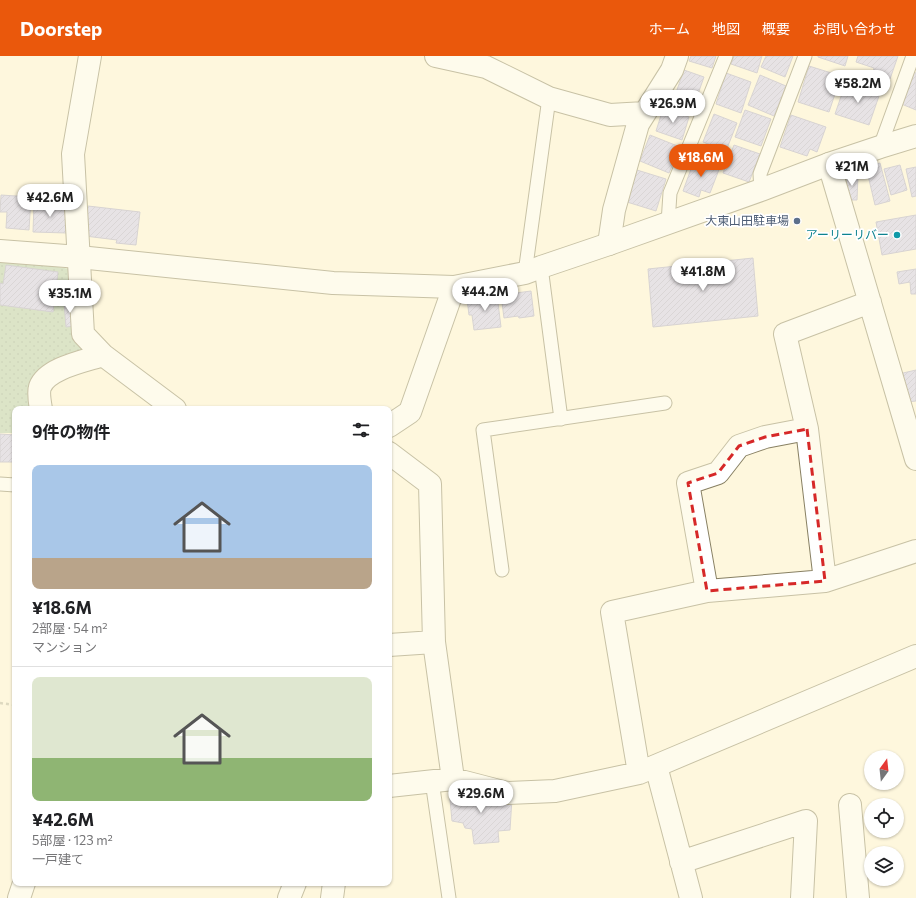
<!DOCTYPE html>
<html lang="ja">
<head>
<meta charset="utf-8">
<style>
  :root { --surface:#fff; --page:#f6f6f6; --text:#202124; --muted:#757577; --line:#e0e0e0; --accent:#ea580c }
  body { margin:0; font-family:Commissioner,"Noto Sans JP",sans-serif; background:var(--page); color:var(--text); height:100vh; display:flex; flex-direction:column; font-size:15px; white-space:nowrap }
  * { box-sizing:border-box; margin:0 }
  p { font-size:13px; color:var(--muted) }
  .icon { flex:none; width:22px; height:22px; fill:none; stroke:currentColor; stroke-width:2; stroke-linecap:round; stroke-linejoin:round }
  .map { position:relative; flex:1; overflow:hidden }
  .panel { position:absolute; left:12px; top:350px; width:380px; height:480px; display:flex; flex-direction:column; background:var(--surface); border-radius:8px; box-shadow:0 1px 3px #0004 }
  .panel>* { flex:none }
  .needle { width:26px; rotate:15deg }
  .controls { position:absolute; left:864px; top:694px; display:grid; gap:8px }
  .controls a { display:grid; place-items:center; width:40px; height:40px; border-radius:50%; background:var(--surface); box-shadow:0 1px 3px #0004; font-size:20px }
  .price { position:absolute; translate:-50% -34px; padding:0 9px; border-radius:14px; background:#fff; color:#222; font-size:13px; line-height:26px; filter:drop-shadow(0 1px 2px #0008) }
  .price::after { content:''; position:absolute; left:50%; top:24px; width:12px; height:9px; margin-left:-6px; background:inherit; clip-path:polygon(0 0,100% 0,50% 100%) }
  .price.selected { background:var(--accent); color:#fff }
  ul { padding:0; list-style:none }
  li { display:grid; align-content:center; gap:8px; height:212px; padding:0 20px }
  li+li { border-top:1px solid var(--line) }
  li span { display:grid; place-items:center; height:124px; border-radius:8px; color:#555 }
  li>.icon { margin-inline-start:auto }
  span .icon { width:72px; height:72px; fill:#fffc; stroke-width:1 }
  li b { font-size:17px }
  h2 { display:flex; justify-content:space-between; align-items:center; height:48px; padding:0 20px; font-size:17px }
  header { display:flex; align-items:center; gap:24px; box-sizing:border-box; height:56px; padding:0 20px; background:var(--accent); color:#fff }
  header strong { font-size:19px }
  nav { display:flex; gap:22px; margin-inline-start:auto; font-size:14px }
  .map>svg:first-child { display:block }
  .park { fill:url(#park-dots) }
  .building { fill:url(#building-hatch); stroke:#aaa7c6 }
  .lines { fill:none; stroke-linecap:round; stroke-linejoin:round }
  .lane-casing { stroke:#888063; stroke-width:15 }
  .street-casing { stroke:#888063; stroke-width:24 }
  .secondary-casing { stroke:#888063; stroke-width:24 }
  .path { stroke:#b8b39d; stroke-width:2.5; stroke-dasharray:3 3; stroke-linecap:butt }
  .lane { stroke:#fff; stroke-width:13 }
  .street { stroke:#fff; stroke-width:22 }
  .secondary { stroke:#fff; stroke-width:22 }
  .marked { fill:none; stroke:#d62828; stroke-width:3; stroke-dasharray:8 5; stroke-linejoin:round }
  .service-dot { fill:#5c6f8a; stroke:#fff; stroke-width:1.5 }
  .culture-dot { fill:#0f9aa8; stroke:#fff; stroke-width:1.5 }
  .labels { text-anchor:middle; stroke-width:3.5; stroke-linejoin:round; paint-order:stroke }
  .service-label { font-size:12px; fill:#4e5e75; stroke:#fff; text-anchor:end }
  .culture-label { font-size:12px; fill:#0d838f; stroke:#fff; text-anchor:end }
</style>
</head>
<body>
<header>
<strong>Doorstep</strong>
<nav><a>ホーム</a><a>地図</a><a>概要</a><a>お問い合わせ</a></nav>
</header>
<div class="map">
<svg width="916" height="842" viewBox="0 0 916 842">
  <defs>
    <pattern id="park-dots" width="8" height="8" patternUnits="userSpaceOnUse"><rect width="8" height="8" fill="#b3cdad"/><path d="M2 2h.1M6 6h.1" fill="none" stroke="#9ab095" stroke-width="1.8" stroke-linecap="round"/></pattern>
    <pattern id="building-hatch" width="6" height="6" patternUnits="userSpaceOnUse"><rect width="6" height="6" fill="#ccc9f0"/><path d="M-1 1l2-2M0 6l6-6M5 7l2-2" fill="none" stroke="#b0adce"/></pattern>
  </defs>
  <rect width="100%" height="100%" fill="#fef7dd"/>
  <!-- park -->
  <path class="park" d="M0 205 33 207 70 213 95 297 35 320 28 333 30 353H15V377H0Z"/>
  <!-- building -->
  <path class="building" d="M691 0H716L712 12 689 5Z
    M734 0H762L757 17 731 8Z
    M766 0H793L785 21 761 11Z
    M818 0H848L845 10 818 1Z
    M858 0H898L890 23 873 17 874 12 856 6Z
    M809 10 841 20 829 56 798 46Z
    M684 14 704 21 693 52 673 45Z
    M911 15 916 17V54L899 47Z
    M726 17 751 26 741 57 716 48Z
    M760 19 786 30 774 60 748 49Z
    M846 26 880 37 869 69 835 58Z
    M663 53 689 61 682 84 656 75Z
    M745 54 771 63 761 90 735 81Z
    M714 58 737 67 726 95 703 86Z
    M791 59 826 71 817 96 810 93 807 100 780 91Z
    M650 79 680 91 669 117 640 105Z
    M734 89 760 98 749 126 723 117Z
    M695 102 720 111 710 137 701 134 699 141 683 135Z
    M880 107 890 145 875 149 866 111Z
    M900 109 907 134 891 139 884 113Z
    M916 111V140L912 141 906 113Z
    M637 114 666 123 656 155 627 146Z
    M847 118 858 119 857 144H846Z
    M1 139 31 141 29 174 6 172 7 156H0Z
    M34 148 68 149 67 177 33 176Z
    M88 150 140 156 136 189 116 187 117 184 85 180Z
    M916 159V193L882 199 876 166Z
    M753 202 758 260 653 271 648 213Z
    M6 209 58 216 53 256 0 249V227L3 228Z
    M916 213V238H911L910 226 899 228 897 216Z
    M531 235 534 260 519 262 518 260 504 262 501 239Z
    M497 239 501 271 474 274 472 259H469L467 243Z
    M73 246 75 270 66 271 64 247Z
    M916 314V345L907 346 903 317Z
    M0 378 15 379V406H0Z
    M449 733 512 742 510 774 498 775 499 786 474 788 472 773 465 772 463 767 452 765Z"/>
  <g class="lines">
    <defs>
      <path id="lane" d="M880 91 913 0
        M761 134 760 118 805 0
        M668 167 670 137 726 0
        M541 211 561 363
        M525 217 549 42
        M0 428 15 429
        M502 514 483 374 665 347
        M432 725 449 842"/>
      <path id="street" d="M90 0 73 98 83 278 103 299
        M436 0 486 11 549 42 610 59 645 57
        M829 108 916 403
        M609 188 614 154 638 68 672 14 677 0
        M41 353C40 347 38 337 40 331 47 312 85 305 103 299L175 353
        M389 370 410 356 454 231
        M389 397 430 428 434 586 453 723
        M825 525 807 373 785 278 870 246
        M707 535 688 427 718 417 739 390 765 381 807 373
        M389 589 434 586
        M656 710 691 842
        M639 717 612 556 707 535 825 525 916 495
        M389 730 453 723 507 737 555 735 639 717 916 600
        M850 749 858 842
        M681 806 806 765 802 842
        M19 842 24 827
        M289 842 295 827
        M332 842 334 827"/>
      <path id="secondary" d="M0 195 79 201 333 227 454 231 525 217 541 211 609 188 761 134 829 108 880 91 916 80"/>
    </defs>
    <!-- lane casing -->
    <use href="#lane" class="lane-casing"/>
    <!-- street casing -->
    <use href="#street" class="street-casing"/>
    <!-- secondary casing -->
    <use href="#secondary" class="secondary-casing"/>
    <!-- path -->
    <path class="path" d="M0 647 15 649"/>
    <!-- lane -->
    <use href="#lane" class="lane"/>
    <!-- street -->
    <use href="#street" class="street"/>
    <!-- secondary -->
    <use href="#secondary" class="secondary"/>
  </g>
  <!-- marked area -->
  <path d="M0 0H916V842H0ZM807 373 825 525 707 535 688 427 718 417 739 390 765 381Z" fill="#fef7dd" fill-opacity=".55" fill-rule="evenodd"/>
  <path class="marked" d="M807 373 825 525 707 535 688 427 718 417 739 390 765 381Z"/>
  <!-- markers -->
  <circle class="service-dot" cx="797" cy="165" r="4"/>
  <circle class="culture-dot" cx="897" cy="179" r="4"/>
  <g class="labels">
    <!-- service labels -->
    <g class="service-label">
      <text x="789" y="169">大東山田駐車場</text>
    </g>
    <!-- culture labels -->
    <g class="culture-label">
      <text x="889" y="183">アーリーリバー</text>
    </g>
  </g>
</svg>
<div class="controls">
<a><svg class="needle" viewBox="-14 -14 28 28"><path d="M0-13l5 13h-10z" fill="#e53935"/><path d="M0 13l5-13h-10z" fill="#757577"/></svg></a>
<a><svg class="icon" aria-label="locate" viewBox="0 0 24 24"><circle cx="12" cy="12" r="6"/><path d="M12 2v4M12 18v4M2 12h4M18 12h4"/></svg></a>
<a><svg class="icon" aria-label="layers" viewBox="0 0 24 24"><path d="M12 4l9 5-9 5-9-5zM3 14l9 5 9-5"/></svg></a>
</div>
<b class="price" style="left:858px;top:48px">¥58.2M</b>
<b class="price" style="left:673px;top:68px">¥26.9M</b>
<b class="price selected" style="left:701px;top:122px">¥18.6M</b>
<b class="price" style="left:852px;top:131px">¥21M</b>
<b class="price" style="left:50px;top:162px">¥42.6M</b>
<b class="price" style="left:703px;top:236px">¥41.8M</b>
<b class="price" style="left:485px;top:256px">¥44.2M</b>
<b class="price" style="left:70px;top:258px">¥35.1M</b>
<b class="price" style="left:481px;top:758px">¥29.6M</b>
<section class="panel">
<h2>9件の物件<svg class="icon" aria-label="filters" viewBox="0 0 24 24"><path d="M4 7h16M4 17h16"/><circle cx="9" cy="7" r="2"/><circle cx="15" cy="17" r="2"/></svg></h2>
<ul>
<li><span style="background:linear-gradient(#a9c7e8 75%,#b9a48a 0)"><svg class="icon" aria-label="home" viewBox="0 0 24 24"><path d="M3 11l9-7 9 7M6 9v11h12V9"/></svg></span><div><b>¥18.6M</b><p>2部屋 · 54 m²</p><p>マンション</p></div></li>
<li><span style="background:linear-gradient(#dfe7d0 65%,#8fb573 0)"><svg class="icon" aria-label="home" viewBox="0 0 24 24"><path d="M3 11l9-7 9 7M6 9v11h12V9"/></svg></span><div><b>¥42.6M</b><p>5部屋 · 123 m²</p><p>一戸建て</p></div></li>
</ul>
</section>
</div>
</body>
</html>
